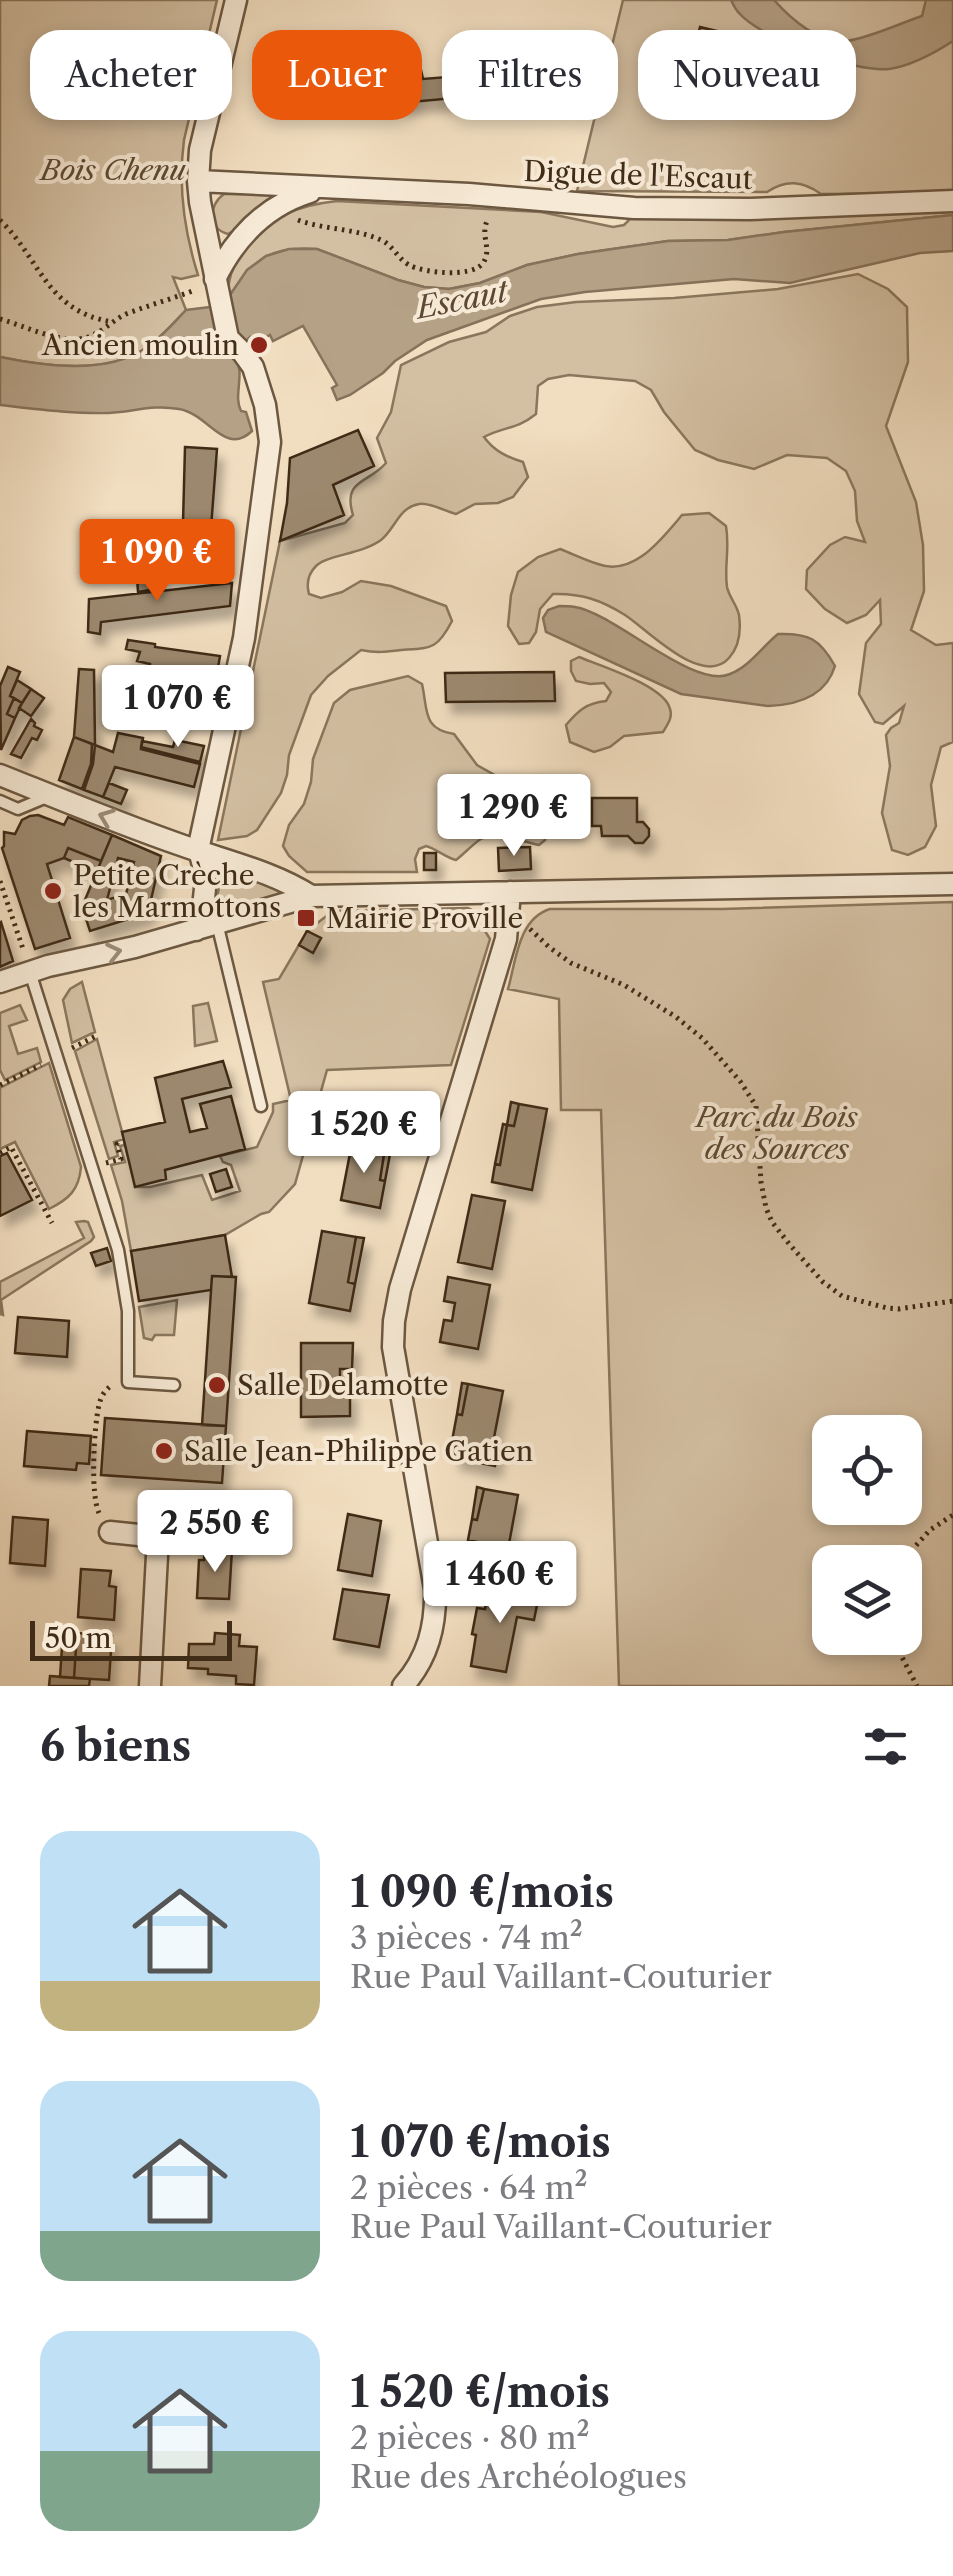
<!DOCTYPE html>
<html lang="fr">
<head>
<meta charset="utf-8">
<style>
  :root { --surface:#fff; --page:#f7f7f7; --text:#2b2b33; --muted:#7c7c81; --accent:#ea580c }
  body { margin:0; font-family:"Libre Caslon Text",serif; background:var(--page); color:var(--text); height:100vh; display:flex; flex-direction:column; font-size:38px; white-space:nowrap }
  * { box-sizing:border-box; margin:0 }
  p { font-size:32px; color:var(--muted) }
  .icon { flex:none; width:55px; height:55px; fill:none; stroke:currentColor; stroke-width:2; stroke-linecap:round; stroke-linejoin:round }
  .map { position:relative; height:1686px; overflow:hidden }
  .panel { display:flex; flex-direction:column; background:var(--surface); flex:1 }
  .panel>* { flex:none }
  .guide { position:absolute; left:30px; top:30px; width:895px; height:90px; display:flex; gap:20px }
  .buttons { position:absolute; left:812px; top:1415px; display:grid; gap:20px }
  .buttons a { display:grid; place-items:center; width:110px; height:110px; border-radius:20px; background:var(--surface); box-shadow:0 5px 15px #0003; font-size:50px }
  .scale { position:absolute; left:30px; bottom:25px; width:202px; box-sizing:border-box; padding-left:10px; border:5px solid #402c17; border-top:0; font-size:28px; line-height:35px; white-space:nowrap; color:#402c17; -webkit-text-stroke:8px #f6e9d5; paint-order:stroke }
  .price { position:absolute; translate:-50% -85px; padding:0 22px; border-radius:10px; background:#fff; color:#222; font-size:32px; line-height:65px; filter:drop-shadow(0 2px 5px #0008) }
  .price::after { content:''; position:absolute; left:50%; top:60px; width:30px; height:22px; margin-left:-15px; background:inherit; clip-path:polygon(0 0,100% 0,50% 100%) }
  .price.on { background:var(--accent); color:#fff }
  ul { padding:0; list-style:none }
  li { display:flex; align-items:center; gap:30px; height:250px; padding:0 40px }
  li span { display:grid; place-items:center; flex:none; width:280px; height:200px; border-radius:30px; color:#555 }
  li>.icon { margin-inline-start:auto }
  span .icon { width:120px; height:120px; fill:#fffc; stroke-width:1 }
  li b { font-size:42px }
  h2 { display:flex; justify-content:space-between; align-items:center; height:120px; padding:0 40px; font-size:42px }
  .pill { padding:0 35px; border-radius:30px; background:var(--surface); box-shadow:0 5px 15px #0003; font-size:35px; line-height:90px }
  .pill.on { background:var(--accent); color:#fff }
  .map>svg:first-child { display:block }
  .green { fill:#d3bfa2; stroke:#8a765c; stroke-width:2.5; fill-rule:evenodd }
  .water { fill:#b5a186; stroke:#86725a; stroke-width:2.5 }
  .building { fill:#9c886e; stroke:#402c17; stroke-width:2.5; fill-rule:evenodd; filter:url(#shadow) }
  .lines { fill:none; stroke-linecap:round; stroke-linejoin:round }
  .lane-casing { stroke:#6c5841; stroke-width:15 }
  .street-casing { stroke:#6c5841; stroke-width:25 }
  .path { stroke:#402c17; stroke-width:5; stroke-dasharray:2.5 5; stroke-linecap:butt }
  .lane { stroke:#f6e9d5; stroke-width:10 }
  .street { stroke:#f6e9d5; stroke-width:20 }
  .oneway { stroke:#9b8a76 }
  .poi-dot { fill:#8f2418; stroke:#f6e9d5; stroke-width:4 }
  .labels { text-anchor:middle; stroke-width:8; stroke-linejoin:round; paint-order:stroke }
  .park-label { font-size:28px; font-style:italic; fill:#5d4933; stroke:#f6e9d5 }
  .street-label { font-size:28px; fill:#402c17; stroke:#f6e9d5 }
  .poi-label { font-size:28px; fill:#402c17; stroke:#f6e9d5; text-anchor:start }
  .water-label { font-size:30px; font-style:italic; fill:#5d4933; stroke:#f6e9d5 }
</style>
</head>
<body>
<div class="map">
<svg width="953" height="1686" viewBox="0 0 953 1686">
  <defs>
    <filter id="shadow"><feDropShadow dx="6" dy="11" stdDeviation="5" flood-color="#0004"/></filter>
  </defs>
  <rect width="100%" height="100%" fill="#f1ddbf"/>
  <filter id="stains"><feTurbulence type="fractalNoise" baseFrequency=".002" numOctaves="4"/><feColorMatrix values="0 0 0 0 .2 0 0 0 0 .09 0 0 0 0 .02 0 0 0 .5 -.17"/></filter>
  <radialGradient id="worn" r=".72"><stop offset=".6" stop-color="#630" stop-opacity="0"/><stop offset="1" stop-color="#630" stop-opacity=".3"/></radialGradient>
  <!-- green -->
  <path class="green" d="M0 0H217L184 140C178 185 184 231 198 275L181 279 173 277 186 310C168 329 150 350 125 359 87 372 38 365 0 357Z
    M623 0H953V193L821 194C803 181 786 179 767 192L577 191Z
    M224 194H269L273 196 243 225 228 234C208 229 208 205 224 194Z
    M337 201 541 212 613 227 624 225 633 216 953 206V215L784 232 728 240 668 241 578 254 527 265 480 283 449 289 424 287 398 280 317 249C269 245 254 260 228 298 226 264 253 230 283 215 300 207 318 203 337 201Z
    M858 274 888 289 907 307 908 362 886 426 916 502 923 545 924 591 911 630 936 645 953 643V742L941 747 931 785 936 826 925 847 908 855 892 850 882 813 890 766 886 735 891 728 899 723 904 706 883 724 875 722 859 694 866 643 881 624 880 600 866 615 847 623 825 609 806 589 807 570 830 545 845 537 865 542 857 521 855 491 846 471 827 458 787 455 754 469 718 460 695 450 664 412 651 390 635 381 569 375 548 379 538 386 536 414C516 430 505 426 484 437 494 451 507 457 523 462L528 477 513 497 498 503 475 504 456 514C445 511 429 502 419 504 399 507 395 529 381 540 362 554 327 555 316 566 308 574 306 583 309 594L321 598 342 592 361 581 391 586 446 606 452 621C437 650 431 648 401 650 386 652 376 653 361 650L328 676 311 695 289 755 287 775 281 793 257 830 247 836 218 840 280 541 345 523 353 515C342 479 368 484 386 463L377 438 391 412 401 365 449 342 486 332 510 316 537 307 576 302 674 298 778 289Z
    M709 513 726 526C730 550 724 565 727 587 729 597 737 605 739 615 741 630 739 647 729 658 702 688 648 630 625 615 601 600 581 593 553 594L540 609 536 632 529 643 519 644 508 626 511 595 518 572 538 557 560 549C573 554 585 560 598 564 633 577 661 540 682 515Z
    M579 657C601 666 665 686 670 709 673 718 667 725 663 732L624 736 610 747 594 752 570 742 566 725C578 711 586 703 606 701L611 692 604 683 590 684 576 681 571 671V661Z
    M408 676 422 684C428 710 422 729 454 734L477 765 541 801 548 821 545 840 539 845C523 842 496 830 481 839 475 842 464 854 456 860 444 857 437 849 426 846L419 849 415 859 417 872H307L289 856 283 846 289 825 304 804 311 782 313 759 334 703 350 690Z
    M226 869 285 891V893L224 912 216 903 221 877Z
    M953 902V1686H619L601 1110H561L559 999 508 989C516 961 518 919 550 909H722ZM905 1432V1508H830V1432ZM830 1562H905V1638H830Z
    M468 908 472 910 490 939 451 1065 327 1070 295 1184 269 1212 261 1214 225 1235 131 1251 122 1201 111 1165 125 1162 120 1146 125 1145 136 1187H150L202 1175 212 1200 240 1191 231 1165 223 1162 220 1156 257 1147 273 1112V1104L291 1100 263 982 279 979 299 945 313 952 321 938 307 931 333 911Z
    M82 982 95 1032 72 1043 63 1000 70 989Z
    M208 1003 217 1041 195 1046 193 1006Z
    M20 1005 27 1020 9 1026 18 1054 37 1048 41 1062 5 1080 0 1070V1013Z
    M97 1039 124 1139 114 1142 118 1156 109 1159 75 1051Z
    M49 1063 81 1167C79 1190 69 1199 49 1209L15 1142 0 1149V1088Z
    M84 1221 88 1222 94 1237 91 1241 1 1300 3 1315 0 1314V1282L84 1238 76 1222Z
    M177 1300 174 1335H155L152 1340 144 1338 139 1307Z"/>
  <!-- water -->
  <path class="water" d="M731 0H774C790 18 821 46 847 41 872 37 898 24 922 16L926 0H953V41C936 52 910 66 889 69 856 73 761 39 739 13 735 9 733 4 731 0Z
    M953 215V251L920 253 790 283 734 279 585 292 541 299 427 340 395 361 383 373 350 395 337 400 332 388 337 385 303 326 273 341 270 335 254 344 250 337 245 342 236 335 216 341C220 345 232 352 236 358 245 375 233 396 241 411L246 412 252 431C225 457 209 414 179 409 151 404 135 412 109 413 74 414 36 409 0 405V357C45 366 106 375 146 348 161 338 173 324 186 310L210 307 228 298 247 270 266 256 289 249H317L398 280 424 287 449 289 480 283 527 265 578 254 668 241 728 240 784 232Z
    M559 606C564 606 569 606 575 607 614 613 694 690 730 674 750 666 762 647 778 634 809 633 820 639 835 666 826 696 797 705 768 706L681 694 546 632 543 618 548 610Z"/>
  <!-- building -->
  <path class="building" d="M700 27 721 32 720 38 753 46 752 54 783 62 777 85 691 64Z
    M421 70 423 79 485 74 487 95 400 103 399 81 403 82V75H408V71Z
    M358 430 374 466 333 485 344 515 280 541 287 503 290 458Z
    M185 447 217 449 209 554 171 551 173 522 183 523Z
    M149 576 150 590 138 592 137 577Z
    M232 583 230 606 101 622 100 634 88 632 89 599Z
    M128 640 155 644V647L220 656 216 679 173 672 171 686 148 679 150 664 137 661 140 652 126 649Z
    M8 667 20 672 10 696 14 698 7 714 15 718 1 750 0 686Z
    M79 669 94 670 95 745 74 737Z
    M554 672 555 701 446 702 445 673Z
    M17 680 31 689 22 703 10 696Z
    M31 689 44 698 31 716 19 708Z
    M14 698 22 703 15 718 7 714Z
    M31 719 35 723 34 726 42 730 37 740 32 738 21 758 11 754Z
    M118 733 143 738 141 749 200 764 194 787 115 767 103 797 84 790 93 764 95 745 113 752Z
    M74 737 92 744 91 764 82 789 59 780Z
    M175 740 204 746 200 762 141 747 142 741 173 747Z
    M109 783 127 790 121 804 103 797Z
    M592 798H637V822H643L649 829V836L643 843H635L628 836H602L601 826H592Z
    M38 815 64 825 68 817 112 835 101 861 68 848 64 858 47 864 70 938 35 949 2 848 4 846V832L15 834 22 820 30 816Z
    M112 835 161 856 148 913 90 931 82 907ZM118 858 134 862 126 894 107 900Z
    M530 847 531 869 499 871 498 848Z
    M68 848 101 861 97 872 64 858Z
    M424 853H436V870H424Z
    M1 922 13 961 0 967V923Z
    M307 931 321 938 313 953 299 945Z
    M223 1061 231 1087 182 1099 190 1132 207 1128 200 1104 231 1096 245 1149 165 1170 166 1179 135 1187 122 1132 165 1122 155 1078Z
    M511 1102 519 1104 514 1126 507 1125Z
    M519 1104 547 1109 532 1190 492 1182 495 1164 500 1165 507 1125 514 1126Z
    M503 1124 507 1125 500 1165 495 1164Z
    M352 1143 385 1148 380 1180 385 1181 380 1208 341 1200Z
    M385 1148 391 1149 385 1181 380 1180Z
    M7 1153 32 1200 0 1216V1156Z
    M226 1169 232 1187 216 1192 210 1174Z
    M472 1195 505 1201 492 1269 458 1262Z
    M322 1231 356 1237 348 1282 355 1284 350 1311 309 1303Z
    M225 1235 232 1277 212 1276 211 1290 139 1301 131 1251Z
    M356 1237 364 1238 355 1284 348 1282Z
    M107 1248 111 1261 96 1266 91 1253Z
    M212 1276 236 1277 226 1426 202 1425Z
    M448 1277 490 1285 478 1349 440 1342 444 1320 452 1321 455 1303 444 1301Z
    M18 1317 69 1321 67 1357 15 1353Z
    M301 1343H353L352 1369H340V1389H350V1416L301 1417Z
    M462 1383 468 1384 462 1415 457 1414Z
    M468 1384 503 1391 492 1448 498 1449 495 1466 454 1458 456 1442 452 1441 457 1414 462 1415Z
    M105 1418 226 1426 222 1483 101 1475Z
    M27 1431 91 1436 89 1464 77 1463 76 1470 24 1466Z
    M477 1487 484 1489 477 1520 472 1519Z
    M484 1489 518 1495 504 1571 472 1565 477 1542 468 1540 472 1519 477 1520Z
    M207 1503 239 1505 236 1551 199 1548 202 1519H206Z
    M348 1514 381 1521 372 1576 338 1570Z
    M13 1517 48 1520 45 1566 10 1563Z
    M205 1549 232 1550 229 1599 197 1598 199 1560H204Z
    M81 1569 111 1571 109 1586 116 1587 114 1620 78 1617Z
    M489 1586 539 1595 534 1620 517 1617 506 1672 471 1666 476 1635 472 1634 477 1608 485 1609Z
    M343 1589 389 1595 379 1647 334 1639Z
    M63 1632 77 1633 74 1678 60 1677Z
    M77 1633 112 1636 109 1680 74 1678Z
    M215 1633 240 1635 239 1646 257 1647 254 1685 236 1684V1676L208 1674V1669L188 1668 189 1644H214Z
    M50 1676 90 1679 89 1686H49Z"/>
  <g class="lines">
    <defs>
      <path id="lane" d="M0 801 18 809 49 796
        M217 923 261 1106
        M30 972 118 1250 128 1311V1382L174 1385"/>
      <path id="street" d="M198 181 469 194 634 208 750 209 953 201
        M215 279C235 238 265 206 310 192
        M0 775C60 799 120 824 181 845 225 861 272 871 311 896
        M198 850 244 638 270 442 265 405 253 367 243 353 228 338 200 202 198 181 200 150 236 0
        M196 930C205 903 210 877 198 850
        M0 982 48 966 135 947 311 896 953 884
        M110 1532 158 1537 150 1686
        M403 1686C428 1658 436 1626 435 1589L393 1347 394 1321 400 1289 506 939 510 892"/>
    </defs>
    <!-- lane casing -->
    <use href="#lane" class="lane-casing"/>
    <!-- street casing -->
    <use href="#street" class="street-casing"/>
    <!-- path -->
    <path class="path" d="M0 220C41 260 46 311 112 322
      M298 220C325 230 354 228 381 240 393 245 397 258 409 265 424 273 472 278 483 263 493 248 479 236 488 219
      M0 319C25 326 51 340 77 339 98 338 109 322 126 314 149 305 172 299 195 290
      M0 881 23 949
      M530 929 549 947 571 963 624 985 676 1017 702 1038 740 1081 756 1106 761 1182 766 1208 772 1222 790 1245 823 1282 842 1296 887 1308 898 1309 953 1301
      M72 1048 96 1036
      M0 1085 41 1065
      M0 1153 11 1147 52 1223
      M106 1163 121 1159 117 1144 125 1142
      M99 1513C90 1494 94 1426 99 1405 101 1396 105 1390 112 1385
      M901 1562 930 1530 953 1515
      M892 1638 917 1686"/>
    <!-- lane -->
    <use href="#lane" class="lane"/>
    <!-- street -->
    <use href="#street" class="street"/>
  </g>
  <!-- one-way arrows -->
  <defs><path id="oneway-chevron" d="M-2-3.5L2.5 0L-2 3.5" fill="none" stroke-width="1.6" stroke-linecap="round" stroke-linejoin="round" transform="scale(2.5)"/></defs>
  <g class="oneway">
    <use href="#oneway-chevron" transform="translate(106 817) rotate(-159)"/>
    <use href="#oneway-chevron" transform="translate(114 952) rotate(-13)"/>
  </g>
  <!-- markers -->
  <g class="poi-dot">
    <circle cx="259" cy="345" r="10"/>
    <circle cx="53" cy="891" r="10"/>
    <rect x="296" y="908" width="20" height="20" rx="5"/>
    <circle cx="217" cy="1385" r="10"/>
    <circle cx="164" cy="1451" r="10"/>
  </g>
  <g class="labels">
    <!-- park labels -->
    <g class="park-label">
      <text x="113" y="180">Bois Chenu</text>
      <text x="777" y="1127">Parc du Bois<tspan x="777" dy="32">des Sources</tspan></text>
    </g>
    <!-- street labels -->
    <g class="street-label">
      <text transform="translate(638 175) rotate(2)" y="10">Digue de l'Escaut</text>
    </g>
    <!-- poi labels -->
    <g class="poi-label">
      <text x="239" y="355" text-anchor="end">Ancien moulin</text>
      <text x="73" y="885">Petite Crèche<tspan x="73" dy="32">les Marmottons</tspan></text>
      <text x="326" y="928">Mairie Proville</text>
      <text x="237" y="1395">Salle Delamotte</text>
      <text x="184" y="1461">Salle Jean-Philippe Gatien</text>
    </g>
    <!-- water labels -->
    <g class="water-label">
      <text transform="translate(462 300) rotate(-11)" y="10">Escaut</text>
    </g>
  </g>
  <rect width="100%" height="100%" filter="url(#stains)"/>
  <rect width="100%" height="100%" fill="url(#worn)"/>
</svg>
<div class="buttons">
<a><svg class="icon" aria-label="locate" viewBox="0 0 24 24"><circle cx="12" cy="12" r="6"/><path d="M12 2v4M12 18v4M2 12h4M18 12h4"/></svg></a>
<a><svg class="icon" aria-label="layers" viewBox="0 0 24 24"><path d="M12 4l9 5-9 5-9-5zM3 14l9 5 9-5"/></svg></a>
</div>
<div class="scale">50 m</div>
<b class="price on" style="left:157px;top:604px">1 090 €</b>
<b class="price" style="left:178px;top:750px">1 070 €</b>
<b class="price" style="left:514px;top:859px">1 290 €</b>
<b class="price" style="left:364px;top:1176px">1 520 €</b>
<b class="price" style="left:215px;top:1575px">2 550 €</b>
<b class="price" style="left:500px;top:1626px">1 460 €</b>
<div class="guide">
<a class="pill">Acheter</a>
<a class="pill on">Louer</a>
<a class="pill">Filtres</a>
<a class="pill">Nouveau</a>
</div>
</div>
<section class="panel">
<h2>6 biens<svg class="icon" aria-label="filters" viewBox="0 0 24 24"><path d="M4 7h16M4 17h16"/><circle cx="9" cy="7" r="2"/><circle cx="15" cy="17" r="2"/></svg></h2>
<ul>
<li><span style="background:linear-gradient(#bfe0f5 75%,#c2b280 0)"><svg class="icon" aria-label="home" viewBox="0 0 24 24"><path d="M3 11l9-7 9 7M6 9v11h12V9"/></svg></span><div><b>1 090 €/mois</b><p>3 pièces · 74 m²</p><p>Rue Paul Vaillant-Couturier</p></div></li>
<li><span style="background:linear-gradient(#bfe0f5 75%,#7fa58c 0)"><svg class="icon" aria-label="home" viewBox="0 0 24 24"><path d="M3 11l9-7 9 7M6 9v11h12V9"/></svg></span><div><b>1 070 €/mois</b><p>2 pièces · 64 m²</p><p>Rue Paul Vaillant-Couturier</p></div></li>
<li><span style="background:linear-gradient(#bfe0f5 60%,#7fa58c 0)"><svg class="icon" aria-label="home" viewBox="0 0 24 24"><path d="M3 11l9-7 9 7M6 9v11h12V9"/></svg></span><div><b>1 520 €/mois</b><p>2 pièces · 80 m²</p><p>Rue des Archéologues</p></div></li>
</ul>
</section>
</body>
</html>
